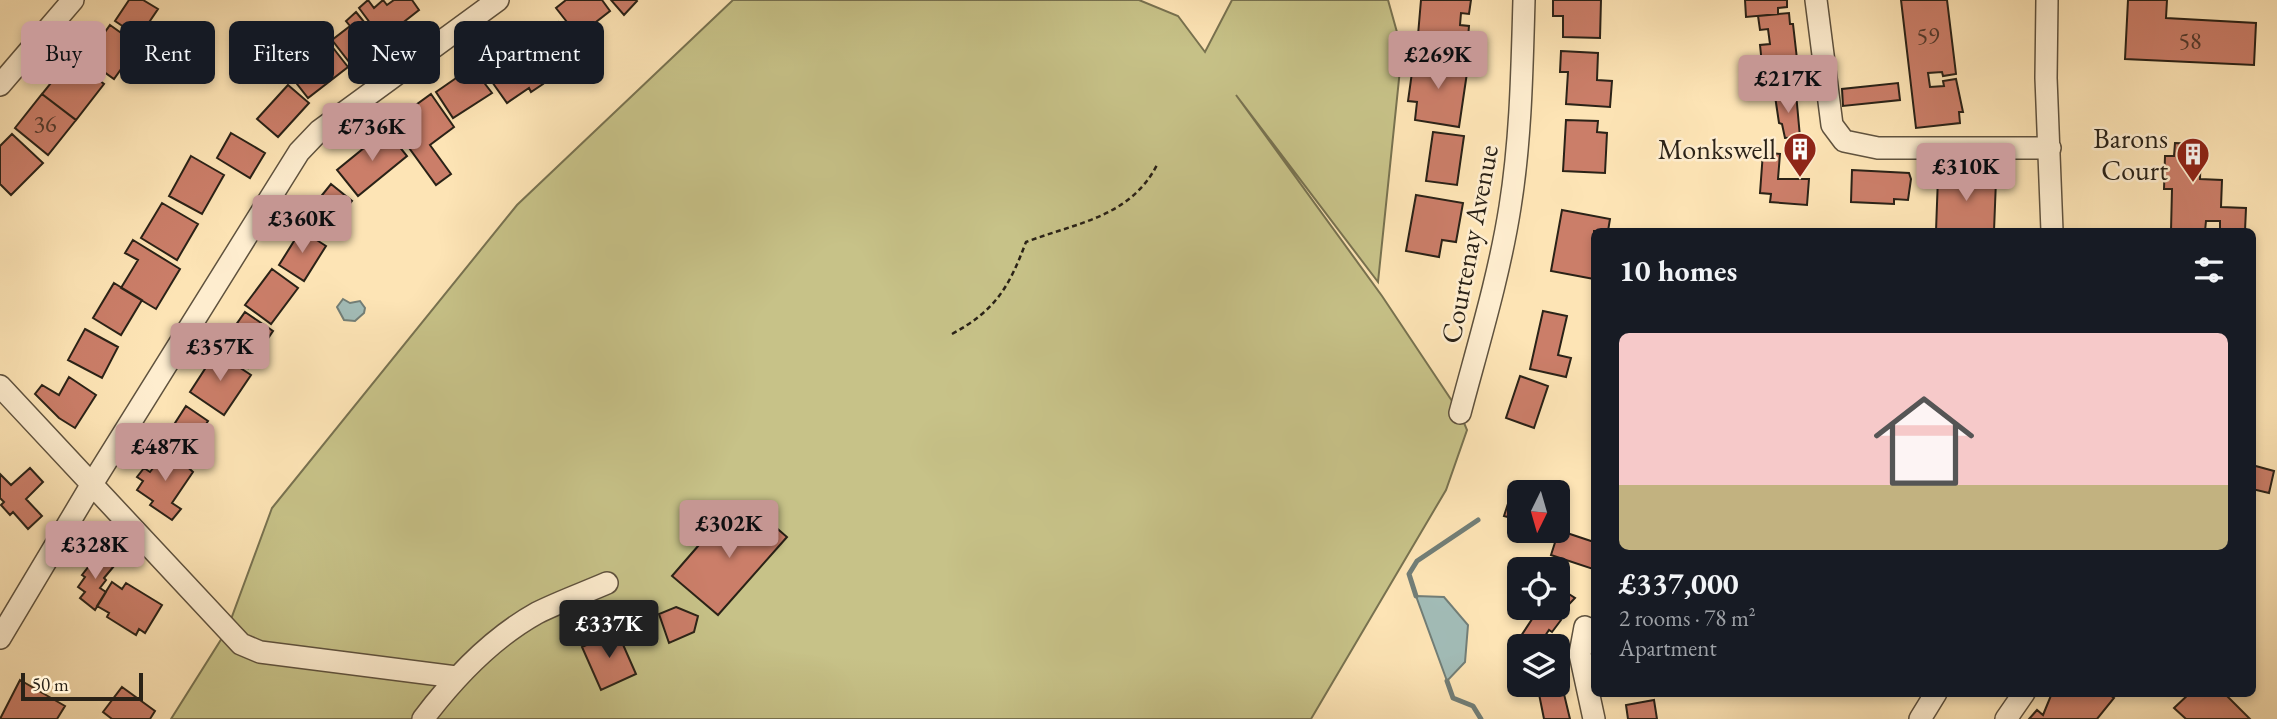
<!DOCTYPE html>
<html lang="en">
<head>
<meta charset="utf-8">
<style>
  :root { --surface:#171b24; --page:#242831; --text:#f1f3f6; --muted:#9ea1a6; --accent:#c59692 }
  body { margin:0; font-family:"EB Garamond",serif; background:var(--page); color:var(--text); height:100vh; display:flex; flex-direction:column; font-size:26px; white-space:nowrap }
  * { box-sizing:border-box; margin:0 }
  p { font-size:23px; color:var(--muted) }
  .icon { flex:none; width:38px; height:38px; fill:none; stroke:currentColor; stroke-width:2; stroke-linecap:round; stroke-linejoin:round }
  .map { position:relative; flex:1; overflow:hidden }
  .panel { position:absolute; left:1591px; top:228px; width:665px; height:469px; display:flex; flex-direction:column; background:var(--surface); border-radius:10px; box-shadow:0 4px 10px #0003 }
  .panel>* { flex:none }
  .guide { position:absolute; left:21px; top:21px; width:665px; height:63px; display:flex; gap:14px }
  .needle { width:46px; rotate:185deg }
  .fabs { position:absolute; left:1507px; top:480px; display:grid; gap:14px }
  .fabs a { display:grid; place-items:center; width:63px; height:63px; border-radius:10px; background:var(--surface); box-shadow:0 4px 10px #0003; font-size:35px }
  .scale { position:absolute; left:21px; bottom:18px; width:122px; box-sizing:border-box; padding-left:7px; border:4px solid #2a2217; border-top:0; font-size:19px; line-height:24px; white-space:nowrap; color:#2a2217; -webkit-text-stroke:5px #feedcf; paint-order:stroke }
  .price { position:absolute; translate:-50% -60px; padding:0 16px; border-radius:7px; background:var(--accent); color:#111; font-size:23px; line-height:46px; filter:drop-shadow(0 2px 4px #0008) }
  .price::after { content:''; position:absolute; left:50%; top:42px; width:21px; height:16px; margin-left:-10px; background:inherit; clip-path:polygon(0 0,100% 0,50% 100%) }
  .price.active { background:#222; color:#fff }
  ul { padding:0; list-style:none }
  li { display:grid; align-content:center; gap:14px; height:371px; padding:0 28px }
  li span { display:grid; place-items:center; height:217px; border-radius:10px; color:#555 }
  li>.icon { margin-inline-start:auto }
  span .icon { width:126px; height:126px; fill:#fffc; stroke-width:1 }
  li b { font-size:30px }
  h2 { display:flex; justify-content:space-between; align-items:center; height:84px; padding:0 28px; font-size:30px }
  .tag { padding:0 24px; border-radius:10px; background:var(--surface); box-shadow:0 4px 10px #0003; font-size:24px; line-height:63px }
  .tag.active { background:var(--accent); color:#111 }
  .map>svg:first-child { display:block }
  .green { fill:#c7c288; stroke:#787250; stroke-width:2 }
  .water { fill:#a2bcb7; stroke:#727e77; stroke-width:2 }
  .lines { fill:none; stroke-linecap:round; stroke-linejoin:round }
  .stream { stroke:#727e77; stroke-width:5 }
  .building { fill:#cb7e69; stroke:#2a2217; stroke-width:2 }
  .minor-casing { stroke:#5f523e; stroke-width:24 }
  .path { stroke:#2a2217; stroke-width:2.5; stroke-dasharray:5 3.5; stroke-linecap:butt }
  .minor { stroke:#feedcf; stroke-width:21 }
  .labels { text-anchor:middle; stroke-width:5; stroke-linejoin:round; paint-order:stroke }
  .number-label { font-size:24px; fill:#52392c }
  .poi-label { font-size:28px; fill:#2a2217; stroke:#feedcf; text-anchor:end }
  .street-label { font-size:28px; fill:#2a2217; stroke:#feedcf }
</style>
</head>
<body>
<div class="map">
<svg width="2277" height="719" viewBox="0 0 2277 719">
  <rect width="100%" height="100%" fill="#fde4b5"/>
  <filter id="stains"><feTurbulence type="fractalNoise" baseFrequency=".00286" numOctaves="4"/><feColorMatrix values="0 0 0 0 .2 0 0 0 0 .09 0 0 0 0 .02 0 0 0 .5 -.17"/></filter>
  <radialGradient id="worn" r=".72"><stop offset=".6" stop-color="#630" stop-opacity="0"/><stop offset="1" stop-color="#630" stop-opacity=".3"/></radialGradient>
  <!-- green -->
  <path class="green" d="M733 0H1139L1178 16 1205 52 1232 0H1388L1402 50 1378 282 1236 95 1382 296 1460 413 1467 430 1446 490 1311 719H171L227 630 272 508 517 205Z"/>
  <!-- water -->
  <path class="water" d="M343 299 350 303 360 301 365 308 364 313 355 321 344 320 337 307Z
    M1416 596 1444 597 1468 625 1465 662 1447 681Z"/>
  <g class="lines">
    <!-- stream -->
    <path class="stream" d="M1416 596 1409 574 1417 561 1478 520
      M1447 681 1453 698 1473 706 1481 719"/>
  </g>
  <!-- building -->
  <path class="building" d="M129 0H143L158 9 139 37 115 21Z
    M368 0 374 8 383 0 387 5 394 0H412L419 10 382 39 359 8Z
    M566 0H602L610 11 578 36 556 8Z
    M611 0H636L637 1 624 15Z
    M1421 0H1471L1469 14 1461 13 1460 25 1469 26 1467 50 1457 49 1456 57 1426 54 1428 36 1418 35Z
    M1553 0H1601L1600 38 1563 37V16H1553Z
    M1745 0H1787V7L1778 8V14L1746 17Z
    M1901 0H1947L1956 74 1943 76 1942 72 1928 73 1930 87 1944 86 1943 81 1956 79 1963 112H1959L1960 123 1916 128Z
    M2128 0H2167L2166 18 2256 23 2254 65 2125 59Z
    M356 12 382 44 353 67 332 40 350 26 346 21Z
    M1789 13 1790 24H1793L1797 59H1787L1789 72 1763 74 1760 45 1770 44 1768 29 1760 30 1758 16Z
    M558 22 575 46 555 60 560 66 548 75 524 43Z
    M110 25 138 45 114 79 86 59Z
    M330 44 348 67 308 98 290 75Z
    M518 48 543 84 531 92 529 88 507 103 485 72 505 53Z
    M1561 51 1598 53 1597 80 1612 81 1610 107 1566 104 1568 72H1560Z
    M71 58 104 84 76 120 42 94Z
    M1414 58 1468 66 1459 127 1415 120 1417 102 1408 101Z
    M472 67 492 93 453 118 436 92Z
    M1898 83 1900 100 1843 106 1842 89Z
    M288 85 309 103 278 137 257 119Z
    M1796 93 1800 137 1785 138 1782 124 1779 123 1775 96Z
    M42 94 76 120 48 155 15 128Z
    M431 94 454 127 430 145 451 174 436 185 391 123Z
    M1566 120 1598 121 1597 132 1607 133 1605 173 1563 171Z
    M386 130 407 156 358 196 337 170Z
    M1433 132 1464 136 1457 185 1426 181Z
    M231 133 265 153 250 178 217 158Z
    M12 134 43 163 11 195 0 184V146Z
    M2175 143 2201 144 2200 179 2222 180 2221 207 2246 208 2245 231H2220V221H2206L2205 231H2171L2172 189H2164L2165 156H2174Z
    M1763 152 1780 154 1778 179H1809L1807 205 1770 202 1771 194 1760 193Z
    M191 156 224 175 202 214 169 196Z
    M1852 170 1909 173 1911 179 1908 200 1894 199V204L1851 202Z
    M1946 171 1962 172V178L1973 179V173H1989V179L1996 180 1994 231H1936L1938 177 1945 178Z
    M331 184 352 201 331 227 310 210Z
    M1416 195 1463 203 1456 242 1442 240 1439 257 1406 251Z
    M162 203 198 224 177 260 141 238Z
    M1562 210 1610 219 1608 231H1594V279L1551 271Z
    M301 230 326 246 304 281 279 265Z
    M133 240 180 269 156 309 121 288 138 260 125 253Z
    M272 269 298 288 271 324 245 305Z
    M114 283 142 300 121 335 93 318Z
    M1543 311 1567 316 1558 355 1571 358 1566 377 1530 369Z
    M245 312 273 331 248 368 219 349Z
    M85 329 118 347 102 378 68 360Z
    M216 352 251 375 224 415 190 392Z
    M1520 376 1548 386 1534 428 1506 418Z
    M69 377 96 395 75 428 59 418 35 394 42 385 59 395Z
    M186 406 208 421 188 452 166 437Z
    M168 449 193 472 172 503 181 509 172 520 150 505 153 501 137 490 143 481 137 477 144 468 150 472Z
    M2252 465 2274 471 2269 493 2252 489Z
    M30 468 43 482 26 499 42 516 28 529 13 512 10 515 1 505 4 502 0 498V474L11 485Z
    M1514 485 1533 492H1519V520L1504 516Z
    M1558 499 1567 503 1558 530 1594 542 1593 569 1551 555 1558 533 1550 530H1558Z
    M750 505 787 537 718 615 672 576 712 530 721 538Z
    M99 553 114 566 104 578 106 580 100 588 106 592 95 610 80 598 85 592 78 587 85 577 82 575Z
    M112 582 122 589 126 583 162 605 145 633 139 629 136 635 107 617 109 613 97 606Z
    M1561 589 1575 598 1557 617 1561 620 1552 632 1549 630 1543 639 1540 636 1536 642 1533 640 1529 646 1517 642 1540 607H1558V594Z
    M676 607 698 616 694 632 669 643 659 614Z
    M617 631 636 674 601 690 582 647Z
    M1558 669 1570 719H1544L1538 689 1525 692 1523 684H1558Z
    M20 680 65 706 57 719H0Z
    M122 687 155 711 150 719H112L103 712Z
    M2052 693H2107L2114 698 2097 719H2029L2037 710 2043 715Z
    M2190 693H2224L2250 719H2186L2174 708Z
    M1654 700 1657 719H1628L1626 705Z"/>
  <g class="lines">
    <defs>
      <path id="minor" d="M1816 0 1832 125 1844 141 1878 148H2050
        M2047 0 2046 78 2052 231
        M0 85 73 0
        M0 386 241 644 260 652 456 677
        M1460 413C1478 345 1499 277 1510 207 1521 138 1522 69 1524 0
        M1585 627 1580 654 1594 719
        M0 638 92 484 299 152 319 131 498 0
        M423 719C454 678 492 638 537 613 559 602 584 593 607 583
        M1920 719 1936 693
        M2006 719 2024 693"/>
    </defs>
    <!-- minor casing -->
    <use href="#minor" class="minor-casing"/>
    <!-- path -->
    <path class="path" d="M952 334C996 310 1009 287 1026 242 1079 222 1131 217 1158 163"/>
    <!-- minor -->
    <use href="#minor" class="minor"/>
  </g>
  <!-- icons -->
  <defs>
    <symbol id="building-pin" viewBox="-11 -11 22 30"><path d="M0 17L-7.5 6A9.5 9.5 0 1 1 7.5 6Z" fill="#8f2418" stroke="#feedcf"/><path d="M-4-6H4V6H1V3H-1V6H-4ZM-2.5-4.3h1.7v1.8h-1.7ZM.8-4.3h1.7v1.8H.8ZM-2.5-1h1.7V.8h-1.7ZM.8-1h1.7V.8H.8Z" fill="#fff"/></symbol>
  </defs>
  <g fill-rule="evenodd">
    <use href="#building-pin" x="1781" y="130" width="38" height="52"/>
    <use href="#building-pin" x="2174" y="135" width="38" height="52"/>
  </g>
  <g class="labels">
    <!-- number labels -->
    <g class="number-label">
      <text x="1928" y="44">59</text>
      <text x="2190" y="49">58</text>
      <text x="45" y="132">36</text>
    </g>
    <!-- poi labels -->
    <g class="poi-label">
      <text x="2168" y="148">Barons<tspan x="2168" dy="32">Court</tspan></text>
      <text x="1776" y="159">Monkswell</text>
    </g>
    <!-- street labels -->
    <g class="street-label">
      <text transform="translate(1469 244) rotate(-79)" y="10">Courtenay Avenue</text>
    </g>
  </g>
  <rect width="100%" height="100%" filter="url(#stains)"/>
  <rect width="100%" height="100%" fill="url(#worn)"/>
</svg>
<div class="fabs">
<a><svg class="needle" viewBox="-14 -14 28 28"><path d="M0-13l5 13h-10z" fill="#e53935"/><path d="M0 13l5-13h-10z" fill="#9ea1a6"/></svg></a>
<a><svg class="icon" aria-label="locate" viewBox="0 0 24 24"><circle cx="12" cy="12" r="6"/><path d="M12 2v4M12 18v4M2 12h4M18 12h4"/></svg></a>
<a><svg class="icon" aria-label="layers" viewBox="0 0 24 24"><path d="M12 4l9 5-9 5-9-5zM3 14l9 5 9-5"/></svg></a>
</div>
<div class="scale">50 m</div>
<b class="price" style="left:1438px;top:91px">£269K</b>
<b class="price" style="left:1788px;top:115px">£217K</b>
<b class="price" style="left:372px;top:163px">£736K</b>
<b class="price" style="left:1966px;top:203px">£310K</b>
<b class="price" style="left:302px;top:255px">£360K</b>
<b class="price" style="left:220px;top:383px">£357K</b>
<b class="price" style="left:165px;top:483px">£487K</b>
<b class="price" style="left:729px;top:560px">£302K</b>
<b class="price" style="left:95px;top:581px">£328K</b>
<b class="price active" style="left:609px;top:660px">£337K</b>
<div class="guide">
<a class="tag active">Buy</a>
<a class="tag">Rent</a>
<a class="tag">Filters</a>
<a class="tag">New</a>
<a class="tag">Apartment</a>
</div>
<section class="panel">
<h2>10 homes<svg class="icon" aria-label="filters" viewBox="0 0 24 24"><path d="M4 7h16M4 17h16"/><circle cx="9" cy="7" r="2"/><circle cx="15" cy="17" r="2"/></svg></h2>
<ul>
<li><span style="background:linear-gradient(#f6c9c9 70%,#c2b280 0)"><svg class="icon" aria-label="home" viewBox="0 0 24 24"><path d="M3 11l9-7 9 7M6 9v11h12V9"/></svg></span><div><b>£337,000</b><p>2 rooms · 78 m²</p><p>Apartment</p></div></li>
</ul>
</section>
</div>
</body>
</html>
